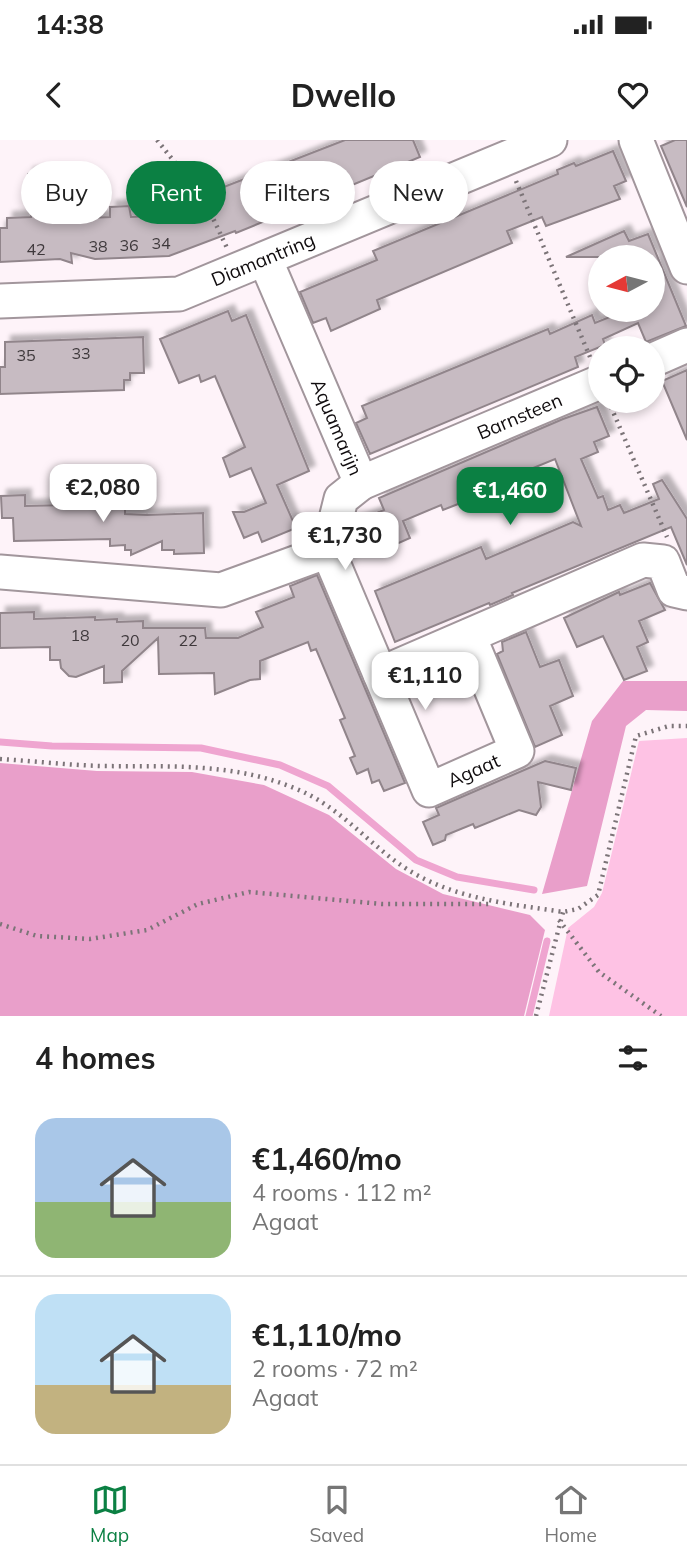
<!DOCTYPE html>
<html lang="en">
<head>
<meta charset="utf-8">
<style>
  :root { --surface:#fff; --page:#f6f6f6; --text:#222; --muted:#767676; --line:#e0e0e0; --accent:#0b8043 }
  body { margin:0; font-family:Mulish,sans-serif; background:var(--page); color:var(--text); height:100vh; display:flex; flex-direction:column; font-size:26px; white-space:nowrap }
  * { box-sizing:border-box; margin:0 }
  p { font-size:23px; color:var(--muted) }
  .icon { flex:none; width:38px; height:38px; fill:none; stroke:currentColor; stroke-width:2; stroke-linecap:round; stroke-linejoin:round }
  .map { position:relative; height:876px; overflow:hidden }
  .drawer { display:flex; flex-direction:column; background:var(--surface); flex:1 }
  .drawer>* { flex:none }
  .banner { position:absolute; left:21px; top:21px; width:646px; height:63px; display:flex; gap:14px }
  .needle { width:46px; rotate:263deg }
  .fabs { position:absolute; left:588px; top:105px; display:grid; gap:14px }
  .fabs a { display:grid; place-items:center; width:77px; height:77px; border-radius:50%; background:var(--surface); box-shadow:0 4px 10px #0003; font-size:35px }
  .price { position:absolute; translate:-50% -60px; padding:0 16px; border-radius:14px; background:#fff; color:#222; font-size:23px; line-height:46px; filter:drop-shadow(0 2px 4px #0008) }
  .price::after { content:''; position:absolute; left:50%; top:42px; width:21px; height:16px; margin-left:-10px; background:inherit; clip-path:polygon(0 0,100% 0,50% 100%) }
  .price.on { background:var(--accent); color:#fff }
  ul { padding:0; list-style:none }
  li { display:flex; align-items:center; gap:21px; height:175px; padding:0 35px }
  li+li { border-top:2px solid var(--line) }
  li span { display:grid; place-items:center; flex:none; width:196px; height:140px; border-radius:21px; color:#555 }
  li>.icon { margin-inline-start:auto }
  span .icon { width:84px; height:84px; fill:#fffc; stroke-width:1 }
  li b { font-size:30px }
  h2 { display:flex; justify-content:space-between; align-items:center; height:84px; padding:0 35px; font-size:30px }
  .pill { padding:0 24px; border-radius:32px; background:var(--surface); box-shadow:0 4px 10px #0003; font-size:24px; line-height:63px }
  .pill.on { background:var(--accent); color:#fff }
  .status { display:flex; justify-content:space-between; align-items:center; height:49px; padding:0 35px; background:var(--surface); direction:ltr }
  .status svg { height:19px; fill:currentColor }
  header { display:flex; justify-content:space-between; align-items:center; height:91px; padding:0 35px; background:var(--surface); font-size:32px; font-weight:700 }
  .menu { display:flex; justify-content:space-around; align-items:center; height:98px; border-top:2px solid var(--line); background:var(--surface); font-size:19px; color:var(--muted) }
  .menu a { display:grid; justify-items:center; gap:4px }
  .menu .on { color:var(--accent) }
  .map>svg:first-child { display:block }
  .green { fill:#fec2e4 }
  .forest { fill:#e99fca }
  .lines { fill:none; stroke-linecap:round; stroke-linejoin:round }
  .stream { stroke:#efa5d0; stroke-width:7 }
  .building { fill:#c7bbc2; stroke:#91858b; stroke-width:2; filter:url(#shadow) }
  .minor-casing { stroke:#a2969c; stroke-width:37 }
  .path { stroke:#7c7478; stroke-width:4.5; stroke-dasharray:2 5; stroke-linecap:butt }
  .minor { stroke:#fff; stroke-width:33 }
  .labels { text-anchor:middle; stroke-width:7; stroke-linejoin:round; paint-order:stroke }
  .number-label { font-size:16px; fill:#3e383b }
  .street-label { font-size:19px; fill:#100c0e; stroke:#fff }
</style>
</head>
<body>
<div class="status"><b>14:38</b><svg viewBox="0 0 49 12"><path d="M0 12V9h3v3zM5 12V6h3v6zM10 12V3h3v9zM15 12V0h3v12zM26 1h20v11H26zM47 4h2v5h-2z"/></svg></div>
<header><svg class="icon" aria-label="back" viewBox="0 0 24 24"><path d="M15 5l-7 7 7 7"/></svg>Dwello<svg class="icon" aria-label="heart" viewBox="0 0 24 24"><path d="M12 20l-8-8c-3-5 5-10 8-4 3-6 11-1 8 4z"/></svg></header>
<div class="map">
<svg width="687" height="876" viewBox="0 0 687 876">
  <defs>
    <filter id="shadow"><feDropShadow dx="6" dy="-6" stdDeviation="2" flood-color="#0004"/></filter>
  </defs>
  <rect width="100%" height="100%" fill="#fef3f9"/>
  <!-- green -->
  <path class="green" d="M687 598V876H549L568 788 594 767 602 753 639 601Z"/>
  <!-- forest -->
  <path class="forest" d="M623 541H687V571L646 570 626 586 587 746 542 754 592 581Z
    M0 623 97 631 192 632 264 645 329 675 396 729 443 754 530 775 545 790 524 876H0Z"/>
  <g class="lines">
    <!-- stream -->
    <path class="stream" d="M0 602 52 606 201 608 280 625 328 646 416 720 457 737 534 750
      M529 876 547 801"/>
  </g>
  <!-- building -->
  <path class="building" d="M345 0H413L420 17 236 93 235 91 169 116 95 119 71 113 72 123 60 119 0 122V88H7V78L31 77 28 34 63 32 66 79 110 77V67L129 66 131 77 149 76Z
    M675 0H687V67L661 6Z
    M613 11 626 41 614 46 620 59 546 86 542 77 507 91 512 103 377 160 380 169 331 191 326 178 313 183 300 152 377 120 373 111 558 34 557 30 574 23 576 26Z
    M624 91 629 101 648 94 686 186 646 202 638 183 603 199 605 205 575 217 578 227 370 314 356 283 367 278 362 266 548 189 550 194 592 175 595 183 627 170H653V117H566Z
    M228 171 232 181 246 175 309 331 277 345 296 388 262 402 258 392 244 398 233 372H244L266 363 251 328 230 337 223 318 245 307 215 236 201 242 199 235 179 243 160 199Z
    M143 197 144 233H130V240H124V250L0 254V227H5V202Z
    M687 230V300L662 241Z
    M597 267 609 296 594 302 598 312 581 319 598 358 603 356 608 370 620 365 624 373 659 359 653 344 662 340 687 379V425L671 387 512 453 513 455 490 465 489 463 395 502 375 451 481 407 486 419 573 382 581 386 555 319 477 351 479 356 453 366 443 370 441 365 403 381 410 398 392 406 390 401 361 413 353 396 356 394 355 382 384 370 379 358 563 279Z
    M95 348 97 369 125 368V374L147 375 203 373 204 413 174 414V410H162V401L131 415V410H125V405L110 406V399L14 401 13 378H2L1 356 25 355V366L67 365 66 349Z
    M317 435 405 643 384 651 379 640 372 643 368 629 357 634 350 618 355 616 340 580 345 578 316 509 311 511 308 502 260 521V539L250 540 215 554 214 533 159 534 158 498 122 531V542L104 543V526L76 537 69 536 61 528 60 520H50V507L0 508V473L34 472V479L95 477V480L117 479V482L143 481V488H205L206 498H238L263 487 256 472 294 457 290 446Z
    M650 443 665 470 639 481 648 502 637 507 647 531 624 540 603 496 577 507 564 478 619 452 620 455Z
    M526 492 540 527 559 520 573 556 550 566 562 595 535 607 497 514 503 511 502 502Z
    M545 621 576 628 571 650 538 642 541 667 536 675 519 670 475 688 473 684 446 695 445 700 433 705 423 682 439 675 436 668Z"/>
  <g class="lines">
    <defs>
      <g id="minor">
        <path d="M636 0 687 127"/>
        <path id="s1" d="M0 161 179 154 550 0"/>
        <path d="M653 220 687 205"/>
        <path id="s2" d="M361 343 600 242"/>
        <path id="s3" d="M328 411 429 650 517 611 469 496"/>
        <path d="M0 432 221 450 328 411 341 359 361 343 265 119"/>
        <path d="M380 534 643 420 663 422 674 450 687 453"/>
      </g>
    </defs>
    <!-- minor casing -->
    <use href="#minor" class="minor-casing"/>
    <!-- path -->
    <path class="path" d="M157 0 204 59 227 108
      M516 41 590 217
      M611 267 667 397
      M0 619C33 621 67 625 101 626 167 627 231 622 294 648 341 666 369 706 410 731 456 759 510 764 563 772L578 769 598 755 636 596 669 586H687
      M559 780 599 832 661 876
      M0 784 37 796 90 799 147 790 198 764 249 752 382 764H493
      M536 876 563 772"/>
    <!-- minor -->
    <use href="#minor" class="minor"/>
  </g>
  <g class="labels">
    <!-- number labels -->
    <g class="number-label">
      <text x="161" y="109">34</text>
      <text x="129" y="111">36</text>
      <text x="98" y="112">38</text>
      <text x="36" y="115">42</text>
      <text x="81" y="219">33</text>
      <text x="26" y="221">35</text>
      <text x="80" y="501">18</text>
      <text x="130" y="506">20</text>
      <text x="188" y="506">22</text>
    </g>
    <!-- street labels -->
    <g class="street-label">
      <text dy="7" stroke="none"><textPath href="#s1" startOffset="270">Diamantring</textPath></text>
      <text dy="7" stroke="none"><textPath href="#s2" startOffset="172">Barnsteen</textPath></text>
      <text transform="translate(337 287) rotate(67)" y="7">Aquamarijn</text>
      <text dy="7" stroke="none"><textPath href="#s3" startOffset="308">Agaat</textPath></text>
    </g>
  </g>
</svg>
<div class="fabs">
<a><svg class="needle" viewBox="-14 -14 28 28"><path d="M0-13l5 13h-10z" fill="#e53935"/><path d="M0 13l5-13h-10z" fill="#767676"/></svg></a>
<a><svg class="icon" aria-label="locate" viewBox="0 0 24 24"><circle cx="12" cy="12" r="6"/><path d="M12 2v4M12 18v4M2 12h4M18 12h4"/></svg></a>
</div>
<b class="price" style="left:103px;top:384px">€2,080</b>
<b class="price on" style="left:510px;top:387px">€1,460</b>
<b class="price" style="left:345px;top:432px">€1,730</b>
<b class="price" style="left:425px;top:572px">€1,110</b>
<div class="banner">
<a class="pill">Buy</a>
<a class="pill on">Rent</a>
<a class="pill">Filters</a>
<a class="pill">New</a>
</div>
</div>
<section class="drawer">
<h2>4 homes<svg class="icon" aria-label="filters" viewBox="0 0 24 24"><path d="M4 7h16M4 17h16"/><circle cx="9" cy="7" r="2"/><circle cx="15" cy="17" r="2"/></svg></h2>
<ul>
<li><span style="background:linear-gradient(#a9c7e8 60%,#8fb573 0)"><svg class="icon" aria-label="home" viewBox="0 0 24 24"><path d="M3 11l9-7 9 7M6 9v11h12V9"/></svg></span><div><b>€1,460/mo</b><p>4 rooms · 112 m²</p><p>Agaat</p></div></li>
<li><span style="background:linear-gradient(#bfe0f5 65%,#c2b280 0)"><svg class="icon" aria-label="home" viewBox="0 0 24 24"><path d="M3 11l9-7 9 7M6 9v11h12V9"/></svg></span><div><b>€1,110/mo</b><p>2 rooms · 72 m²</p><p>Agaat</p></div></li>
</ul>
</section>
<nav class="menu">
<a class="on"><svg class="icon" aria-label="map" viewBox="0 0 24 24"><path d="M3 6l6-2 6 2 6-2v14l-6 2-6-2-6 2zM9 4v14M15 6v14"/></svg>Map</a>
<a><svg class="icon" aria-label="saved" viewBox="0 0 24 24"><path d="M7 4h10v16l-5-4-5 4z"/></svg>Saved</a>
<a><svg class="icon" aria-label="home" viewBox="0 0 24 24"><path d="M3 11l9-7 9 7M6 9v11h12V9"/></svg>Home</a>
</nav>
</body>
</html>
